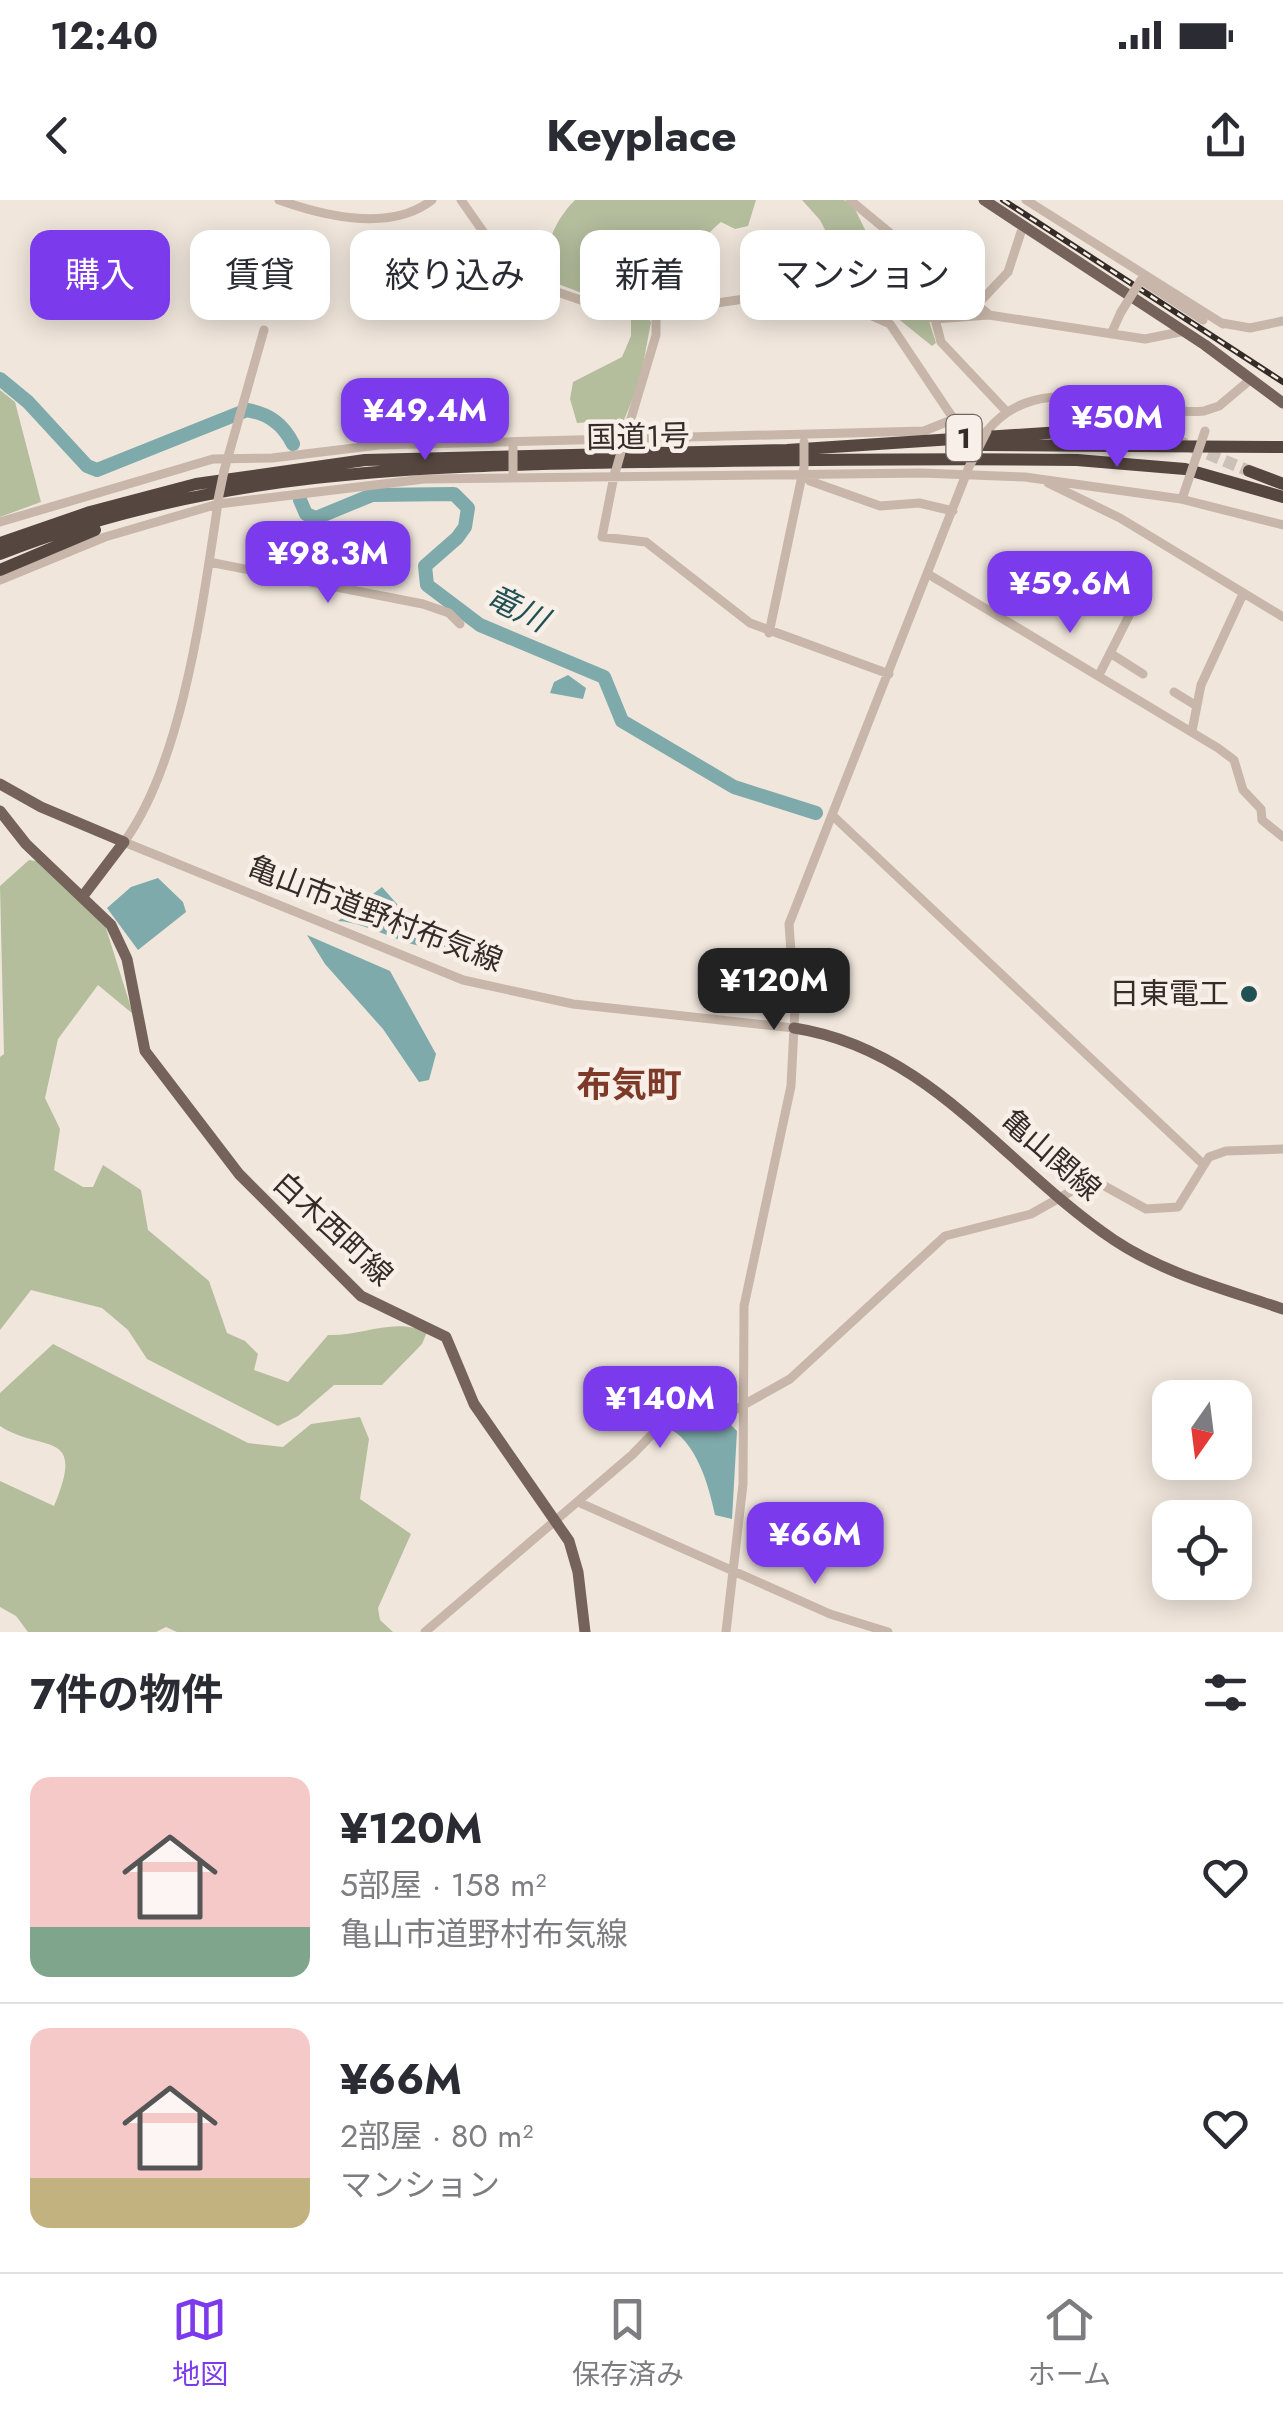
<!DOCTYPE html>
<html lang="ja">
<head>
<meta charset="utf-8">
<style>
  :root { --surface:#fff; --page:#f2f2f3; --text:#2b2b33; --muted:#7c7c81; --line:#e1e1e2; --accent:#7c3aed }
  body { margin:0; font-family:Jost,"Noto Sans JP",sans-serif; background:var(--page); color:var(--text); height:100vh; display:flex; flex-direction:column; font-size:38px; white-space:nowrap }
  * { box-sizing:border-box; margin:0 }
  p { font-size:32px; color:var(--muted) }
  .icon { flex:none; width:55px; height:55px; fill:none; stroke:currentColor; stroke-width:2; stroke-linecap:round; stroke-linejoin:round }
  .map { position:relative; height:1432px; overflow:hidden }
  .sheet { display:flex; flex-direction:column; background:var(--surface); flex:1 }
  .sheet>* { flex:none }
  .top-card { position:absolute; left:30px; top:30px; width:1225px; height:90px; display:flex; gap:20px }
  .needle { width:65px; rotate:194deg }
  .tools { position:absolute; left:1152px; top:1180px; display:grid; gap:20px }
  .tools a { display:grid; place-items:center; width:100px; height:100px; border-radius:20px; background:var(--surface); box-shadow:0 5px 25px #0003; font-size:50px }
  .price { position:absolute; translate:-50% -85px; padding:0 22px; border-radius:20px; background:var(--accent); color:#fff; font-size:32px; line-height:65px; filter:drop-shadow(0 2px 5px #0008) }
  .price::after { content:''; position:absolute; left:50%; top:60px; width:30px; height:22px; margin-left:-15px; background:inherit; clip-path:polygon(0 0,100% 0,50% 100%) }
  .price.selected { background:#222; color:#fff }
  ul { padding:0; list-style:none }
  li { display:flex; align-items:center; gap:30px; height:250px; padding:0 30px }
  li+li { border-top:2px solid var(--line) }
  li span { display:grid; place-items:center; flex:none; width:280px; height:200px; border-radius:20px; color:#555 }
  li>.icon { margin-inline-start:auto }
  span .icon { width:120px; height:120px; fill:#fffc; stroke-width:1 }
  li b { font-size:42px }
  h2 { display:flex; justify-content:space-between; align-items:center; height:120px; padding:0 30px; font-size:42px }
  .chip { padding:0 35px; border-radius:20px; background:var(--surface); box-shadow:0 5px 25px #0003; font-size:35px; line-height:90px }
  .chip.selected { background:var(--accent); color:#fff }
  .status { display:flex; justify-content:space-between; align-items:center; height:70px; padding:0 50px; background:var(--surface); direction:ltr }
  .status svg { height:28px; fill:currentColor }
  header { display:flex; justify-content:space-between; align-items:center; height:130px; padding:0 30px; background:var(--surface); font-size:45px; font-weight:700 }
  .tabs { display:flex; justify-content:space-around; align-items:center; height:140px; border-top:2px solid var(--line); background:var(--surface); font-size:28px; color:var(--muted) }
  .tabs a { display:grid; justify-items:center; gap:5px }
  .tabs .selected { color:var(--accent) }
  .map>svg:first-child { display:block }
  .green { fill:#b4be9d }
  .water { fill:#7eaaab }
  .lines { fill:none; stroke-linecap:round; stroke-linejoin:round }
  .river { stroke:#7eaaab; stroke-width:14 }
  .highway-tunnel { stroke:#cbc1b8; stroke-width:12; stroke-dasharray:12 6; stroke-linecap:butt }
  .minor { stroke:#c7b6a9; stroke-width:9 }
  .major { stroke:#75635b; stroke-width:11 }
  .highway { stroke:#554640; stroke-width:12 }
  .rail-casing { stroke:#352c28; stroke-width:6 }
  .rail { stroke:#f8f0e8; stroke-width:2.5; stroke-dasharray:8; stroke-linecap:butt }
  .minor-bridge { stroke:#c7b6a9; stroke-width:9 }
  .poi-dot { fill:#215153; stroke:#f8f0e8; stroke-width:4 }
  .labels { text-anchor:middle; stroke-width:9; stroke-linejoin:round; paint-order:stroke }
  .shield { fill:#f8f0e8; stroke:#706762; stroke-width:2.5 }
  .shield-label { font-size:28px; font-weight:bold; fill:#352c28 }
  .street-label { font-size:30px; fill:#352c28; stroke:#f8f0e8 }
  .poi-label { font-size:30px; fill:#352c28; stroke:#f8f0e8; text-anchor:end }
  .water-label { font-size:32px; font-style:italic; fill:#215153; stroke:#f8f0e8 }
  .quarter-label { font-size:35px; font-weight:bold; fill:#7d3a28; stroke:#f8f0e8 }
</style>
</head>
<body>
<div class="status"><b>12:40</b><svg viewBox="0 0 49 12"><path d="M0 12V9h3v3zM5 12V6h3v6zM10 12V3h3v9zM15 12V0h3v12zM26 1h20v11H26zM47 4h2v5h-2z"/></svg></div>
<header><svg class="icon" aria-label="back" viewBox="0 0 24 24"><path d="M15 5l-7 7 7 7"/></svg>Keyplace<svg class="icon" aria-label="share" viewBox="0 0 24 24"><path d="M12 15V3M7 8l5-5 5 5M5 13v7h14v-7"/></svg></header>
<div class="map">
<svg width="1283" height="1432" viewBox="0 0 1283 1432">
  <rect width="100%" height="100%" fill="#f0e6dc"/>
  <!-- green -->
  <path class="green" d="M575 0H756L748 26 735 29 721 22C694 43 688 72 680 104L595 98 553 82C538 54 555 20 575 0Z
    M802 0H844L855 9 882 65 902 79 903 89 895 98 878 96 863 72 836 51 820 20Z
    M886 109 929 121 936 143 932 146Z
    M636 117H648L651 122 640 181 624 220 577 223 570 199 573 182 622 157 631 136V120Z
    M0 190 15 202 41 302 0 317Z
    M29 660 42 662 105 725 133 814 98 785 58 839 45 898 60 929 54 970 83 987H93L103 965 141 990 148 1030 209 1081 227 1133 245 1141 258 1154 254 1170 288 1182 328 1135C364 1136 392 1117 427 1132L422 1144 382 1185H334L298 1216 278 1226 147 1159 128 1130 102 1108 31 1090 0 1130V857L4 854 0 686Z
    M53 1144 248 1243 283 1247 311 1224 360 1217 369 1239 360 1299 411 1334 378 1408 380 1420 393 1432H177L166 1427 156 1432H28L16 1416 0 1407V1281L54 1306C87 1227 42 1254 0 1226V1193Z"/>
  <!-- water -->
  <path class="water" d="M568 475 586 488 583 499 550 493 554 482Z
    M158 678 183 702 186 712 138 750 107 708 131 687Z
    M382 687 411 720 449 730 450 746C415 756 375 723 338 721Z
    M307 735 390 771 436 854 429 880 419 882 383 829 325 764Z
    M695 1222 731 1225 737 1231 732 1319 715 1315C709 1286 696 1239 666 1227Z"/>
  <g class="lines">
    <!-- river -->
    <path class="river" d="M0 179 28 202 87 266 97 270 247 210C269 214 283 224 293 244
      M300 300 306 314 316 318 372 295 454 294 468 308 465 327 457 338 425 366 427 385 480 425 604 477 622 521 734 587 816 613"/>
    <!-- highway-tunnel -->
    <path class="highway-tunnel" d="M1140 231 1168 237 1249 271"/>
    <!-- minor -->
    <path class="minor" d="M279 0C324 16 390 33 432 0
      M461 0 496 50 531 83 604 108 677 109 797 91 898 107 935 119 989 115 1145 139 1185 131
      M850 0 987 113
      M1026 0 1223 124
      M838 101 890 124 963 233
      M975 107 1008 72 1023 26
      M935 119 941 142 1006 211
      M1222 123 1250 128 1283 121
      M1111 134 1121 112
      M987 231C1042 163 1133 218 1204 211L1219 206 1251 179
      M624 242 656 135V110
      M224 271 264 130
      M615 271 602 337 646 342 750 423 889 474
      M803 274 810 281 880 306 919 303 953 311
      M1048 283 1120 318 1283 417
      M218 303C203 401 183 562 124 642L463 780 573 804 794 828
      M0 322 213 259 272 258 379 245 924 231 954 219
      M209 362 423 404 449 413 460 424
      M928 374 1218 548 1234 560 1243 590 1261 609 1262 620 1283 637
      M0 380 105 337 218 304 424 279 921 273 1025 277 1181 299 1283 325
      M769 433 803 271
      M1110 453 1143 474
      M1099 475 1138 398
      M1174 492 1195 505
      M1192 531 1201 485 1243 394
      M832 615 1203 964
      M578 1302 830 1414 888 1432
      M425 1432 632 1255 664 1222 729 1213 790 1179 945 1036 1031 1014 1086 983 1101 984 1146 1009 1178 1007 1209 957 1226 951 1283 949
      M726 1432 743 1284 744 1106 791 886 795 808 789 724 967 272"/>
    <!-- major -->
    <path class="major" d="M984 0 1205 145 1283 203
      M0 584 41 607 124 642 83 696
      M0 611 26 644 111 725 127 759 145 851 239 974 361 1096 446 1137 474 1204 569 1341 578 1372 585 1432
      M794 828C931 849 1005 967 1114 1040 1165 1074 1225 1089 1283 1109"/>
    <!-- highway -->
    <path class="highway" d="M984 245 1283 247
      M1249 271 1283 284
      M0 343 90 312 196 284 365 260 787 250 1091 230 1140 231
      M0 354C216 269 418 266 646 262 790 260 933 258 1077 260L1185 269 1283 297
      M0 370 95 330"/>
    <defs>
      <path id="rail" d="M1003 0 1283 182"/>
    </defs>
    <!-- rail casing -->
    <use href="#rail" class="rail-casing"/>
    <!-- rail -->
    <use href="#rail" class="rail"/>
    <!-- minor-bridge -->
    <path class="minor-bridge" d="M1121 112 1141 80 1203 120
      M963 233 975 251
      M804 268V242
      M968 269 987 231
      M616 270 623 245
      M513 273V247
      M1183 296 1205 231
      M218 300 224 271"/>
  </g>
  <!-- markers -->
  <circle class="poi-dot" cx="1249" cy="794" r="10"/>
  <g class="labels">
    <!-- shield labels -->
    <rect class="shield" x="946.5" y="215" width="35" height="46" rx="8"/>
    <g class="shield-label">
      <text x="964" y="248">1</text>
    </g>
    <!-- street labels -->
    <g class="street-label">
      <text transform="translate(638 237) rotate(-1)" y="10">国道1号</text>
      <text transform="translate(375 714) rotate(21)" y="10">亀山市道野村布気線</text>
      <text transform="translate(1051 955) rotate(41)" y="10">亀山関線</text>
      <text transform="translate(333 1029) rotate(43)" y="10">白木西町線</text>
    </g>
    <!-- poi labels -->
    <g class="poi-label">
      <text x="1229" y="804">日東電工</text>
    </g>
    <!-- water labels -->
    <g class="water-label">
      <text transform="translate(517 408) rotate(26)" y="11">竜川</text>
    </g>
    <!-- quarter labels -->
    <g class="quarter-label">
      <text x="629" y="897">布気町</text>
    </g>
  </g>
</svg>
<div class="tools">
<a><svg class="needle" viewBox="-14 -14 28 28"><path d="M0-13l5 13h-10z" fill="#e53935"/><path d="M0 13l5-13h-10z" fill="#7c7c81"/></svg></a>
<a><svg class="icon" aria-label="locate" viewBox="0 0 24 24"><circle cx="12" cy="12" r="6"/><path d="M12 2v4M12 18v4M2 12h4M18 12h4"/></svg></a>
</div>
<b class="price" style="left:425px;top:263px">¥49.4M</b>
<b class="price" style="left:1117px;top:270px">¥50M</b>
<b class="price" style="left:328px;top:406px">¥98.3M</b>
<b class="price" style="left:1070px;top:436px">¥59.6M</b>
<b class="price selected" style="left:774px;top:833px">¥120M</b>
<b class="price" style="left:660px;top:1251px">¥140M</b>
<b class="price" style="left:815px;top:1387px">¥66M</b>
<div class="top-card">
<a class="chip selected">購入</a>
<a class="chip">賃貸</a>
<a class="chip">絞り込み</a>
<a class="chip">新着</a>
<a class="chip">マンション</a>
</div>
</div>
<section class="sheet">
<h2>7件の物件<svg class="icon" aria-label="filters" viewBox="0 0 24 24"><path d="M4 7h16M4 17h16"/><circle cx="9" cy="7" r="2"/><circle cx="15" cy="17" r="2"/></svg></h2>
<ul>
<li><span style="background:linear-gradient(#f6c9c9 75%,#7fa58c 0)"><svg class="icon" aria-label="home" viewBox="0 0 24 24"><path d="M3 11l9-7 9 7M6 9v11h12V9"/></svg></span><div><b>¥120M</b><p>5部屋 · 158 m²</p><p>亀山市道野村布気線</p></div><svg class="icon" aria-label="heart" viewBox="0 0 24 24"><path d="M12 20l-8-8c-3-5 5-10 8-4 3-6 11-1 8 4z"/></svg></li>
<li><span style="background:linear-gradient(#f6c9c9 75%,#c2b280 0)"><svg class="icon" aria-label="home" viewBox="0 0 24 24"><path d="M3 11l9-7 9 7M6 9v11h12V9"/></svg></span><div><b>¥66M</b><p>2部屋 · 80 m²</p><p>マンション</p></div><svg class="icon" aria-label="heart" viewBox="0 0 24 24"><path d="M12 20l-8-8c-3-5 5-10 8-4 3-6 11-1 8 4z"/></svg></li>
</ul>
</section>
<nav class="tabs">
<a class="selected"><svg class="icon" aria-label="map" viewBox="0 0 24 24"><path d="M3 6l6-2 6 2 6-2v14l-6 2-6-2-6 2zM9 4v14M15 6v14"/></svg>地図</a>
<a><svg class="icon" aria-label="saved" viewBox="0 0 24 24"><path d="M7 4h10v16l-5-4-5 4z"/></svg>保存済み</a>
<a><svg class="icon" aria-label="home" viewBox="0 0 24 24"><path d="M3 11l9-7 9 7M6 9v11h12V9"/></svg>ホーム</a>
</nav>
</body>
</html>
